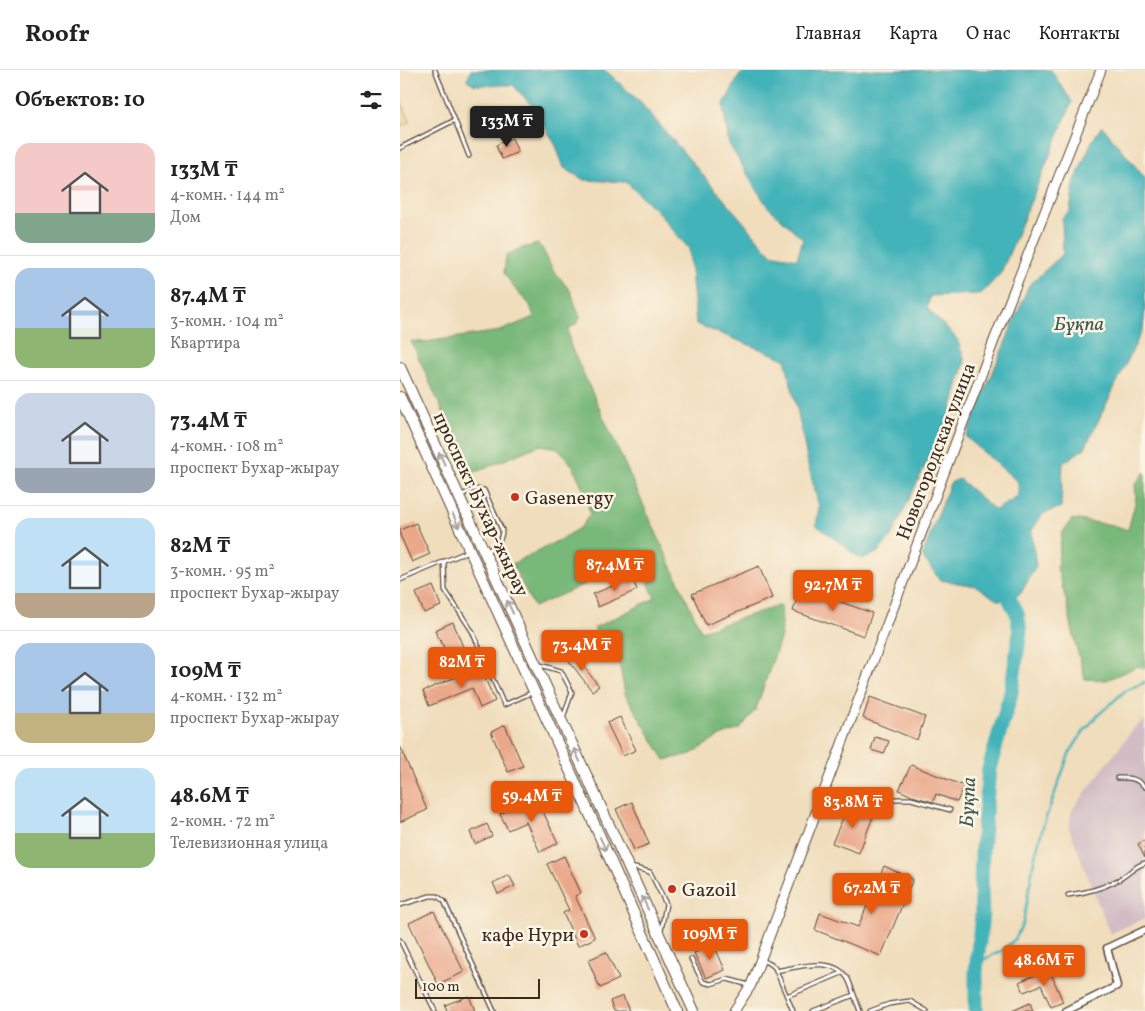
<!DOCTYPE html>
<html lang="ru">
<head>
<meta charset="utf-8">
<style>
  :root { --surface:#fff; --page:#f2f2f2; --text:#222; --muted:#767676; --line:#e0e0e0; --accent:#ea580c }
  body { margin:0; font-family:Vollkorn,serif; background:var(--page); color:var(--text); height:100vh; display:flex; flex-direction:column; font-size:19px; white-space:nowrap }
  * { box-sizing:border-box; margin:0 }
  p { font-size:16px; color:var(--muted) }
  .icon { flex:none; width:28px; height:28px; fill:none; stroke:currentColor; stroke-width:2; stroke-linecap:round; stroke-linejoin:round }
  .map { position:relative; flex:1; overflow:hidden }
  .side { display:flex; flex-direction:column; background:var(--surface); width:400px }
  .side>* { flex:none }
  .scale { position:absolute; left:15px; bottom:12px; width:125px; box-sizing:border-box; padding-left:5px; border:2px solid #3b2a1e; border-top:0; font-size:14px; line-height:18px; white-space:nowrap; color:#3b2a1e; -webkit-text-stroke:4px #fcf5e5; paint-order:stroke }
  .price { position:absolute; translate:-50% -42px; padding:0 11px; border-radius:5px; background:var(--accent); color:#fff; font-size:16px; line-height:32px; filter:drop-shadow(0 1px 2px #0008) }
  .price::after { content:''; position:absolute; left:50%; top:30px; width:15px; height:11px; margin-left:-8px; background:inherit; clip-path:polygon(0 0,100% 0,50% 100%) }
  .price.active { background:#222; color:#fff }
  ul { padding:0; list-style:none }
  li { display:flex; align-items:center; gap:15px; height:125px; padding:0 15px }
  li+li { border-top:1px solid var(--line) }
  li span { display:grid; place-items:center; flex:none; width:140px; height:100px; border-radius:15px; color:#555 }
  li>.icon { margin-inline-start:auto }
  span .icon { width:60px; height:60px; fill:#fffc; stroke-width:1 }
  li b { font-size:21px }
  h2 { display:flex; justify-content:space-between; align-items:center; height:60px; padding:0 15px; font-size:21px }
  header { display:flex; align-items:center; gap:30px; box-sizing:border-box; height:70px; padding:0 25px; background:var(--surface); border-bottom:1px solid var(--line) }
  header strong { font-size:24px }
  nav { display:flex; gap:28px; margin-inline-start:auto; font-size:18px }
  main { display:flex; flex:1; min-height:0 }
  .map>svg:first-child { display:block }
  .industrial { fill:#d2bdc5 }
  .forest { fill:#78b879; stroke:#5a714c }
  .sand { fill:#eeda9e; stroke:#94825e }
  .water { fill:#43b3b9; stroke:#3f6e6c }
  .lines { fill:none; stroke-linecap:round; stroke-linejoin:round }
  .stream { stroke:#43b3b9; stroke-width:2.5 }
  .river { stroke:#43b3b9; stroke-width:15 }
  .building { fill:#eaa789 }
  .lane-casing { stroke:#564536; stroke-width:5.5 }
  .street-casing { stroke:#564536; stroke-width:9 }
  .secondary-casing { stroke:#564536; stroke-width:11 }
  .primary-casing { stroke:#564536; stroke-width:12 }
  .lane { stroke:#fff; stroke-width:3 }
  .street { stroke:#fff; stroke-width:6 }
  .secondary { stroke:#fff; stroke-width:9 }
  .primary { stroke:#fff; stroke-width:10 }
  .oneway { stroke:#a79f9a }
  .poi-dot { fill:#c8321e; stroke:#fcf5e5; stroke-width:2 }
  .labels { text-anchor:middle; stroke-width:5; stroke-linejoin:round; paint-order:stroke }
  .street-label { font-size:19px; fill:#3b2a1e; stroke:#fcf5e5 }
  .poi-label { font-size:19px; fill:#3b2a1e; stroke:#fcf5e5; text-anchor:start }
  .water-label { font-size:20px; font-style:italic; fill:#3e5a54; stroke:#fcf5e5 }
</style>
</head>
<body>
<header>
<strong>Roofr</strong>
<nav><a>Главная</a><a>Карта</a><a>О нас</a><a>Контакты</a></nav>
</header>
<main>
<section class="side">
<h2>Объектов: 10<svg class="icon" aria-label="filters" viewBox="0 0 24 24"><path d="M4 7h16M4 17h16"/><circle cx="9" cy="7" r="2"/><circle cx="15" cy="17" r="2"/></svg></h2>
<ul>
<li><span style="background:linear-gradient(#f6c9c9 70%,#7fa58c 0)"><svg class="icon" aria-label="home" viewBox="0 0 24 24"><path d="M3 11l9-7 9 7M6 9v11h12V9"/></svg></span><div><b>133M ₸</b><p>4-комн. · 144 m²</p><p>Дом</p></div></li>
<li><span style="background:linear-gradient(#a9c7e8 60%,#8fb573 0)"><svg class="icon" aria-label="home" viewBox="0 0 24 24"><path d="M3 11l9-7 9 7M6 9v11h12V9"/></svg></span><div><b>87.4M ₸</b><p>3-комн. · 104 m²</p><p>Квартира</p></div></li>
<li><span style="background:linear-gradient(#c9d6e8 75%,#9aa5b1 0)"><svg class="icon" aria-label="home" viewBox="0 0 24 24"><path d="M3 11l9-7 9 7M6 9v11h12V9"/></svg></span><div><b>73.4M ₸</b><p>4-комн. · 108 m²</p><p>проспект Бухар-жырау</p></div></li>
<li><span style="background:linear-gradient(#bfe0f5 75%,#b9a48a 0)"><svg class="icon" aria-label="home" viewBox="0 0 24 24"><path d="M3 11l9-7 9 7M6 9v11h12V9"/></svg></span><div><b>82M ₸</b><p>3-комн. · 95 m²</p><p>проспект Бухар-жырау</p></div></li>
<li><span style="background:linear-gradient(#a9c7e8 70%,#c2b280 0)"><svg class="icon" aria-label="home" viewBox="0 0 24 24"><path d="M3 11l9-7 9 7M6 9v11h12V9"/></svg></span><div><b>109M ₸</b><p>4-комн. · 132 m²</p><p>проспект Бухар-жырау</p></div></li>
<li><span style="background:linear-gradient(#bfe0f5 65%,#8fb573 0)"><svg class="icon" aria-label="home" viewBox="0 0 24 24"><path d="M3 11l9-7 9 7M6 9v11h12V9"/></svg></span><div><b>48.6M ₸</b><p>2-комн. · 72 m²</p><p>Телевизионная улица</p></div></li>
</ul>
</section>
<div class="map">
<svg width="745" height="941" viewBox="0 0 745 941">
  <rect width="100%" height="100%" fill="#fcf5e5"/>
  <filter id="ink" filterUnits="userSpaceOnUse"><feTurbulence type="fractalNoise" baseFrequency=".02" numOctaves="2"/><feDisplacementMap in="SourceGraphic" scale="10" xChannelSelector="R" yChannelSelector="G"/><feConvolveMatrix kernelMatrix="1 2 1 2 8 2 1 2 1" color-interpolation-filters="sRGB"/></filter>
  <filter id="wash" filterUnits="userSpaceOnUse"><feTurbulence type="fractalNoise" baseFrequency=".0096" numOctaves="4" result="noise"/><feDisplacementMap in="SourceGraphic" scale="20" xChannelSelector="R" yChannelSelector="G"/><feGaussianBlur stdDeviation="1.12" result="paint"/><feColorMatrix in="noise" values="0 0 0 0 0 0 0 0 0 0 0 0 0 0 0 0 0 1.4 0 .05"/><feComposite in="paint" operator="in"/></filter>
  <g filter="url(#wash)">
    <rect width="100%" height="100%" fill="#f0ddbc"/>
    <!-- industrial -->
    <path class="industrial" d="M745 650V848L710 864 669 758 672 740 734 658Z"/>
    <!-- forest -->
    <path class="forest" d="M138 174 142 178 152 198 171 222 180 248 176 254 168 259 170 274 301 561 381 535V566L356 639 340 659 320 666 291 684 265 690 225 624 220 597 194 558 255 528 238 490 134 537 112 494 161 469 181 457 190 444 185 424 173 396 157 378 140 375 71 404 11 271 25 272 100 261 134 247 130 235 118 223 104 203 106 185 119 179Z
      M745 402V599L739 596 706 610 685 609 675 572 666 530 657 497 662 463 672 449 713 455 728 460 736 430 735 414Z"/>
    <!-- sand -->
    <path class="sand" d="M0 28 10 52 0 56Z"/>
    <!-- water -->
    <path class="water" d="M71 0H205L240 32 371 184 397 189 403 169 367 136 329 74 323 36 339 6 347 0H651L672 32 601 203 581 224 530 226 527 238 557 269 565 291 550 344 491 467 477 483 461 489 416 455 419 437 408 394 398 343 385 289 296 254 289 179 255 139 226 112 184 110 164 98 156 76 135 39 113 15H75L67 10Z
      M702 56 745 108V240L743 259 685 378 663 393 661 437 643 444 631 460 636 496 621 523 610 530H597L576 516 540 510 522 486 550 413 559 409 595 440 618 427V412L566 367 629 215 663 184 662 148 670 141 674 113 692 71Z"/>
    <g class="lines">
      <!-- stream -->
      <path class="stream" d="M577 893 603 880 615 869 623 853 634 790 644 753 669 684 683 662 697 646 725 621 745 612"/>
      <!-- river -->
      <path class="river" d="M576 941V901L582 844 581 815 582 780 589 699 611 623 620 562 617 543 610 530"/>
    </g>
    <g id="blocks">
      <!-- building -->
      <path class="building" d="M112 68 118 82 102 89 96 75Z
        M16 453 30 484 12 492 0 465V460Z
        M359 496 372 528 306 555 292 524Z
        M232 508 237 520 198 537 193 524Z
        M33 516 41 536 24 543 16 523Z
        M401 518 472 543 464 566 393 541Z
        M53 552 63 577 47 585 39 567 38 568 35 560Z
        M172 582 199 616 192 621 166 587Z
        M80 597 95 631 80 638 72 618 29 636 23 621Z
        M470 627 525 647 517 670 463 648Z
        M220 647 236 680 223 686 207 653Z
        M105 655 123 696 108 702 91 662Z
        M475 667 489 671 484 684 471 680Z
        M0 676 27 740 0 752Z
        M511 695 564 716 557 732 536 724 533 732 512 726 499 720Z
        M136 727 158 773 140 782 126 752 108 760 100 744Z
        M232 732 249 774 234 780 216 739Z
        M449 734 474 744 459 783 432 773Z
        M87 754 92 766 75 774 70 762Z
        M745 770V788L738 774Z
        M164 786 181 823 175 826 195 868 178 876 163 843 169 840 147 794Z
        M484 796 513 809 481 886 415 860 420 843 458 857Z
        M109 805 115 816 98 824 93 813Z
        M34 841 64 902 38 914 9 853Z
        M314 875 325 900 306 908 294 883Z
        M206 882 219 909 200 918 188 890Z
        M649 899 663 932 651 937 641 915 624 922 619 912Z
        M69 926 75 941H47L45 935Z
        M223 926 229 941H214L210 931Z
        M630 933 633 941H612Z"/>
    </g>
  </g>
  <g filter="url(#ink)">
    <use href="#blocks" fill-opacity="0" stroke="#564536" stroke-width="1"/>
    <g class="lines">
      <defs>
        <path id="lane" d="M35 0 69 86
          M0 78 55 50
          M60 426 74 419 84 420 102 460C102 471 96 476 87 481
          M44 491 45 520 72 561 104 635 133 622
          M0 510 69 481
          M137 594 161 601 172 622 163 648
          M717 708C730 708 735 707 745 717
          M423 725 441 729H511L550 740
          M231 797 250 802 266 834 261 861
          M668 825C685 823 703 818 718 810 728 805 734 796 745 793
          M0 835 30 826H37L44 831 94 941
          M0 870 35 941
          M291 889 303 912 311 914 327 909 349 915
          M362 890 372 895 375 898 393 941
          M376 901C398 897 436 885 449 911 453 921 456 931 460 941
          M387 926 442 903
          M413 941 454 925
          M470 941 489 934 510 931 527 941"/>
        <path id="street" d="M666 941 717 916 707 878 745 860"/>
        <path id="secondary" d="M334 941 351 915 595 268 701 0"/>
        <path id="primary" d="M0 297 294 941
          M0 327 197 760 277 941"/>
      </defs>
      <!-- lane casing -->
      <use href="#lane" class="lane-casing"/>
      <!-- street casing -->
      <use href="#street" class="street-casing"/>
      <!-- secondary casing -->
      <use href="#secondary" class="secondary-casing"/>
      <!-- primary casing -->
      <use href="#primary" class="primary-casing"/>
      <!-- lane -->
      <use href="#lane" class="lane"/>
      <!-- street -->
      <use href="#street" class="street"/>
      <!-- secondary -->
      <use href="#secondary" class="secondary"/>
      <!-- primary -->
      <use href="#primary" class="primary"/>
    </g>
    <!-- one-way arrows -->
    <defs><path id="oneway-shaft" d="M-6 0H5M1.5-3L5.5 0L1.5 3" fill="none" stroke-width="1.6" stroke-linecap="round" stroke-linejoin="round" transform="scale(1.25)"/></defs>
    <g class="oneway">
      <use href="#oneway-shaft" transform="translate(42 389) rotate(-115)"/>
      <use href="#oneway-shaft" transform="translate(56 451) rotate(66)"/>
      <use href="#oneway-shaft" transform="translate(110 537) rotate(-115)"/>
      <use href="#oneway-shaft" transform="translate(177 685) rotate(-115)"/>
      <use href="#oneway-shaft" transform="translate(203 774) rotate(66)"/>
      <use href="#oneway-shaft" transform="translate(245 833) rotate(-115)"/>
    </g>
  </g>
  <!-- markers -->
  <g class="poi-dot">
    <circle cx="115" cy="427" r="5"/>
    <circle cx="272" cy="819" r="5"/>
    <circle cx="184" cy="864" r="5"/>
  </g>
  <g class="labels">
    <!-- street labels -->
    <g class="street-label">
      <text transform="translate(535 381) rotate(-69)" y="7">Новогородская улица</text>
      <text transform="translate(82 434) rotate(65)" y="7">проспект Бухар-жырау</text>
    </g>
    <!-- poi labels -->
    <g class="poi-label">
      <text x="125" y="434">Gasenergy</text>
      <text x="282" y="826">Gazoil</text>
      <text x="174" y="871" text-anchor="end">кафе Нури</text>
    </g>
    <!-- water labels -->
    <g class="water-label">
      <text x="679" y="260">Бұқпа</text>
      <text transform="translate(567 732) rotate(-87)" y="7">Бұқпа</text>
    </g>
  </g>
</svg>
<div class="scale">100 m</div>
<b class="price active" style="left:107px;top:78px">133M ₸</b>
<b class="price" style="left:215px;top:522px">87.4M ₸</b>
<b class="price" style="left:433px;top:542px">92.7M ₸</b>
<b class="price" style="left:182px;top:602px">73.4M ₸</b>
<b class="price" style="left:62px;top:619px">82M ₸</b>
<b class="price" style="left:132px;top:753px">59.4M ₸</b>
<b class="price" style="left:453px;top:759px">83.8M ₸</b>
<b class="price" style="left:472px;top:845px">67.2M ₸</b>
<b class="price" style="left:310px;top:891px">109M ₸</b>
<b class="price" style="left:644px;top:917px">48.6M ₸</b>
</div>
</main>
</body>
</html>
